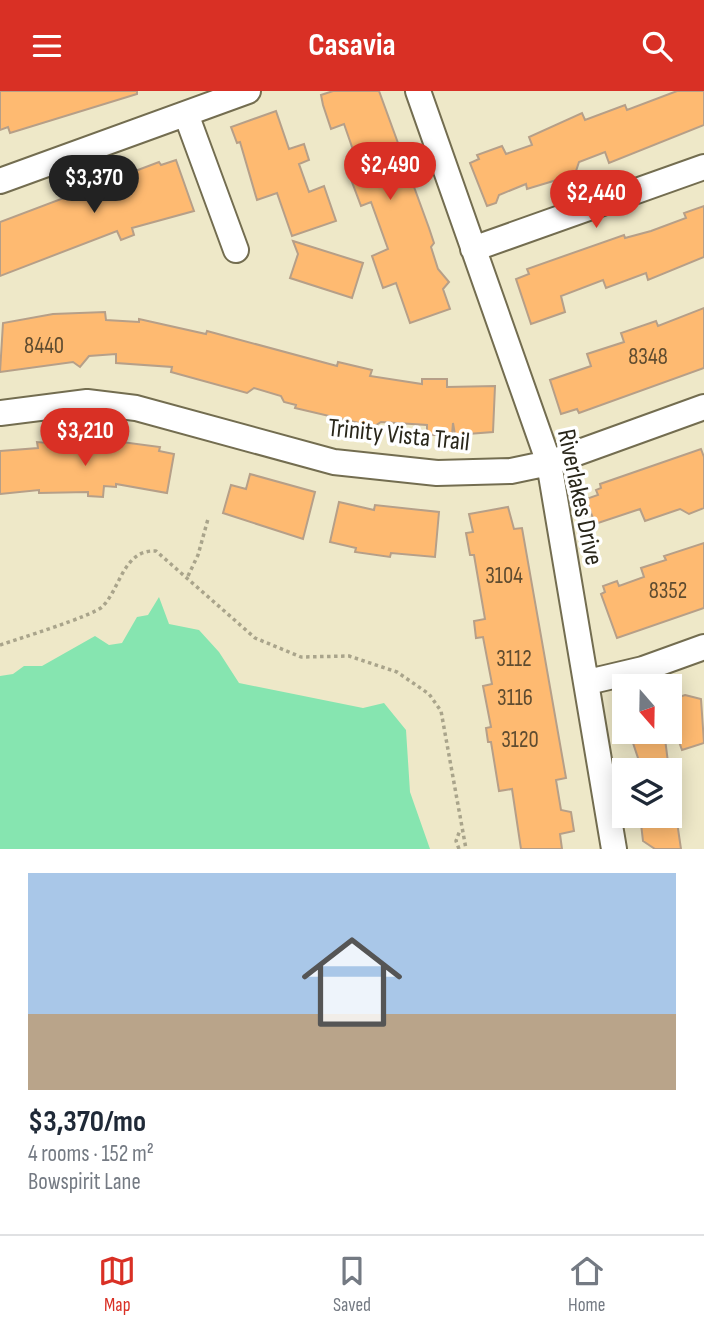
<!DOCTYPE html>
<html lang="en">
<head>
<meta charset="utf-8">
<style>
  :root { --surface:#fff; --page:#f6f6f7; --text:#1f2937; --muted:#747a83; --line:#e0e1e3; --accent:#d93025 }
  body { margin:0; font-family:"Sofia Sans Condensed",sans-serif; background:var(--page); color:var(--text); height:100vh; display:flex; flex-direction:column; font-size:26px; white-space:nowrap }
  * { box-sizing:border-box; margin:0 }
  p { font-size:23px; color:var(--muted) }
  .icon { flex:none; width:38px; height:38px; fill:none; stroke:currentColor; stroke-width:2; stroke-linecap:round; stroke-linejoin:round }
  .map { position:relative; height:758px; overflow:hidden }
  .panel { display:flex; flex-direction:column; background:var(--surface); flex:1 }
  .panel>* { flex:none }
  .needle { width:46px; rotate:160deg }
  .fabs { position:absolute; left:612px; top:583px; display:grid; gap:14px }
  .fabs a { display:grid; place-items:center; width:70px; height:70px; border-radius:0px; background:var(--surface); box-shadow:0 4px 18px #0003; font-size:35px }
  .price { position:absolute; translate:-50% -60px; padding:0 16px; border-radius:24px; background:var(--accent); color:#fff; font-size:23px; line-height:46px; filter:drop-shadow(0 2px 4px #0008) }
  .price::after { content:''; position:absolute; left:50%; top:42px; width:21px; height:16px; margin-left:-10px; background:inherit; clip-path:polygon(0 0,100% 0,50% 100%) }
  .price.selected { background:#222; color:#fff }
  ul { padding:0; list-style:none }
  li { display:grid; align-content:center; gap:14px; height:371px; padding:0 28px }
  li+li { border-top:2px solid var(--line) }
  li span { display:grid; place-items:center; height:217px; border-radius:0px; color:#555 }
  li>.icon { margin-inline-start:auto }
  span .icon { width:126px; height:126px; fill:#fffc; stroke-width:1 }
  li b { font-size:30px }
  header { display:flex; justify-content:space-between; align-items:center; height:91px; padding:0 28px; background:var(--accent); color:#fff; font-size:32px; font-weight:700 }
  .tab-bar { display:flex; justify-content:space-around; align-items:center; height:98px; border-top:2px solid var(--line); background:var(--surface); font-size:19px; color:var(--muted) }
  .tab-bar a { display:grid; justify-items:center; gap:4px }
  .tab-bar .selected { color:var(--accent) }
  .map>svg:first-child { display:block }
  .water { fill:#86e5b0 }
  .building { fill:#feba71; stroke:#b69f88; stroke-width:2 }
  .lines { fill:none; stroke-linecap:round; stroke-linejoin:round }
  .minor-casing { stroke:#736d50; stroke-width:28 }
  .path { stroke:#a9a48b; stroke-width:3.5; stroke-dasharray:3.5 3.5; stroke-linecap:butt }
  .minor { stroke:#fff; stroke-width:24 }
  .labels { text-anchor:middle; stroke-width:7; stroke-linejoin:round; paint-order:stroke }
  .number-label { font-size:23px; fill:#5f4c30 }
  .street-label { font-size:26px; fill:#2a271b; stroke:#fff }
</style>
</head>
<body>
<header><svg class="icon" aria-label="menu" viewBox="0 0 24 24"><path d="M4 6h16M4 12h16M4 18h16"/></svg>Casavia<svg class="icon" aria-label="search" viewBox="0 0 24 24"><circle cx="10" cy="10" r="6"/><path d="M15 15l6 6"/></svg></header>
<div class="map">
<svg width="704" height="758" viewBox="0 0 704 758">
  <rect width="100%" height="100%" fill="#eee8c8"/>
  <!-- water -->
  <path class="water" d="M159 506 169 533 199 539 219 561 239 592 363 617 384 612 406 639 410 701 430 758H0V585L13 583 24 575H42L95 545 109 554 122 552 137 526 148 524Z"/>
  <!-- building -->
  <path class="building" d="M0 0H137V3L10 42 8 36 0 39Z
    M333 0H379L429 137 434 152 431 156 438 178 449 191 443 198 450 218 410 232 396 192 383 197 372 165 388 158 371 111 361 115 349 83 360 79 344 33 331 38 323 14 321 4Z
    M677 0H704V34L609 72 605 61 579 71 576 80 560 88 527 98 526 93 499 104 496 112 487 115 470 72 479 68 477 64 502 55 506 63 532 54 529 46 582 22 585 29 625 14 627 19Z
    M276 20 289 58 304 53 309 69 299 73 309 101 324 95 336 130 292 145 277 102 257 109 240 51 237 52 231 36Z
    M176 69 194 120 132 137 134 144 121 149 117 140 0 185V131L159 71 161 74Z
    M704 115V166L648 189 646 182 606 197 603 189 561 205 565 221 531 233 516 188 529 183 527 178 624 144 625 147 651 140 686 127 684 122Z
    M293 150 363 172 352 207 290 187 298 163Z
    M704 217V277L579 322 577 318 561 323 550 289 591 275 587 263 624 251 621 242 656 230 658 235Z
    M105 221 106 229 139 231V228L206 243 207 240 337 275 338 271 372 279 370 285 422 293V288H447V296L495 295 493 341 455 344 453 332 452 344H427V334L381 331 370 338 368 334 295 317 296 314 284 311 281 305 254 297 247 302 171 281 172 276 116 272V263L89 265 80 276 73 271 0 281 3 232 53 223Z
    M99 348 160 356 159 360 174 363 167 402 116 393V396L104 395 103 406 88 405V401L39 402V399L0 403V360L38 357 37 351 84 355 85 352H99Z
    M701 358 704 366V417L689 423 680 418 645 430 640 418 595 433 586 408 598 404 596 399 601 397 600 393Z
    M250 383 315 401 303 448 223 422 231 394 246 398Z
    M339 411 374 419 375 414 439 421 435 466 391 462 390 466 355 461 356 457 330 451Z
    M508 416 514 438 522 437 566 687 556 689 561 719 571 721 574 740 560 743 562 758H521L512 698 499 700 491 651H488L486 637 491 636 483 595 492 593 483 546 476 547 474 530 485 528 474 464H470L466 442 473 441 469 423Z
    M704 452V517L617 547 601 503 605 501 603 495 617 490 619 495 644 486 641 477 666 469 664 465Z
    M685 604 701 608 704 652 682 659 670 626V609Z
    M629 640H664L669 679H642Z
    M640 724H676L681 758H655L643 750Z"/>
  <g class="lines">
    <defs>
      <path id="minor" d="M418 0 549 372 614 758
        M186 23 236 159
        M0 90 248 0
        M473 158 704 76
        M0 322 87 311 136 317 334 371 437 382 511 380 549 372 704 316
        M588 591 643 578 704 556"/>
    </defs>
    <!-- minor casing -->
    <use href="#minor" class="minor-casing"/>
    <!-- path -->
    <path class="path" d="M188 485 198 464 208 428
      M0 554C18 548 92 525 102 516 120 499 123 458 156 460L255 547 301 566 349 565 397 581 429 603 441 620 466 758
      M459 758 456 750 460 739"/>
    <!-- minor -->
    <use href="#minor" class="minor"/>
  </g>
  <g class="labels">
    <!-- number labels -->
    <g class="number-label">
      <text x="44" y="262">8440</text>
      <text x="648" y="273">8348</text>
      <text x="504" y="492">3104</text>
      <text x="668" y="507">8352</text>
      <text x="514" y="575">3112</text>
      <text x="515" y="614">3116</text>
      <text x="520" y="656">3120</text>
    </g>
    <!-- street labels -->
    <g class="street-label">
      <text transform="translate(399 343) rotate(6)" y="9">Trinity Vista Trail</text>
      <text transform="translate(581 406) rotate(78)" y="9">Riverlakes Drive</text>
    </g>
  </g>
</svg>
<div class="fabs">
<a><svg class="needle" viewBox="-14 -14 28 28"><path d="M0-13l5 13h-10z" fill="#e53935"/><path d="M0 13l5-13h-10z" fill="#747a83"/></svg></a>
<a><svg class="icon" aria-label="layers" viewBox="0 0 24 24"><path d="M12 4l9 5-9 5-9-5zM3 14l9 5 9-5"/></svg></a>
</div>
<b class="price" style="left:390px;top:111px">$2,490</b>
<b class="price selected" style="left:94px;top:124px">$3,370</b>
<b class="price" style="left:596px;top:139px">$2,440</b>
<b class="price" style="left:85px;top:377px">$3,210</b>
</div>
<section class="panel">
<ul>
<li><span style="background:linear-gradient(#a9c7e8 65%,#b9a48a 0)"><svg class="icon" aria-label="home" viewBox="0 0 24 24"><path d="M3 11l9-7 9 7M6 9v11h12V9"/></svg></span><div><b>$3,370/mo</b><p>4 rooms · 152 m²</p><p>Bowspirit Lane</p></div></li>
</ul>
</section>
<nav class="tab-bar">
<a class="selected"><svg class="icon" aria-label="map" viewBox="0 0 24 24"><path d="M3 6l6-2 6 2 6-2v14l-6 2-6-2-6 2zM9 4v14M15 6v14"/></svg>Map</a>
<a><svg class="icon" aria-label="saved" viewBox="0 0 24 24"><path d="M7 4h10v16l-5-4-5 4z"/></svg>Saved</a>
<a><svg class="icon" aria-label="home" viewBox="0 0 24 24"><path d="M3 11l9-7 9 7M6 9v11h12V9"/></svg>Home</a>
</nav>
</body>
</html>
